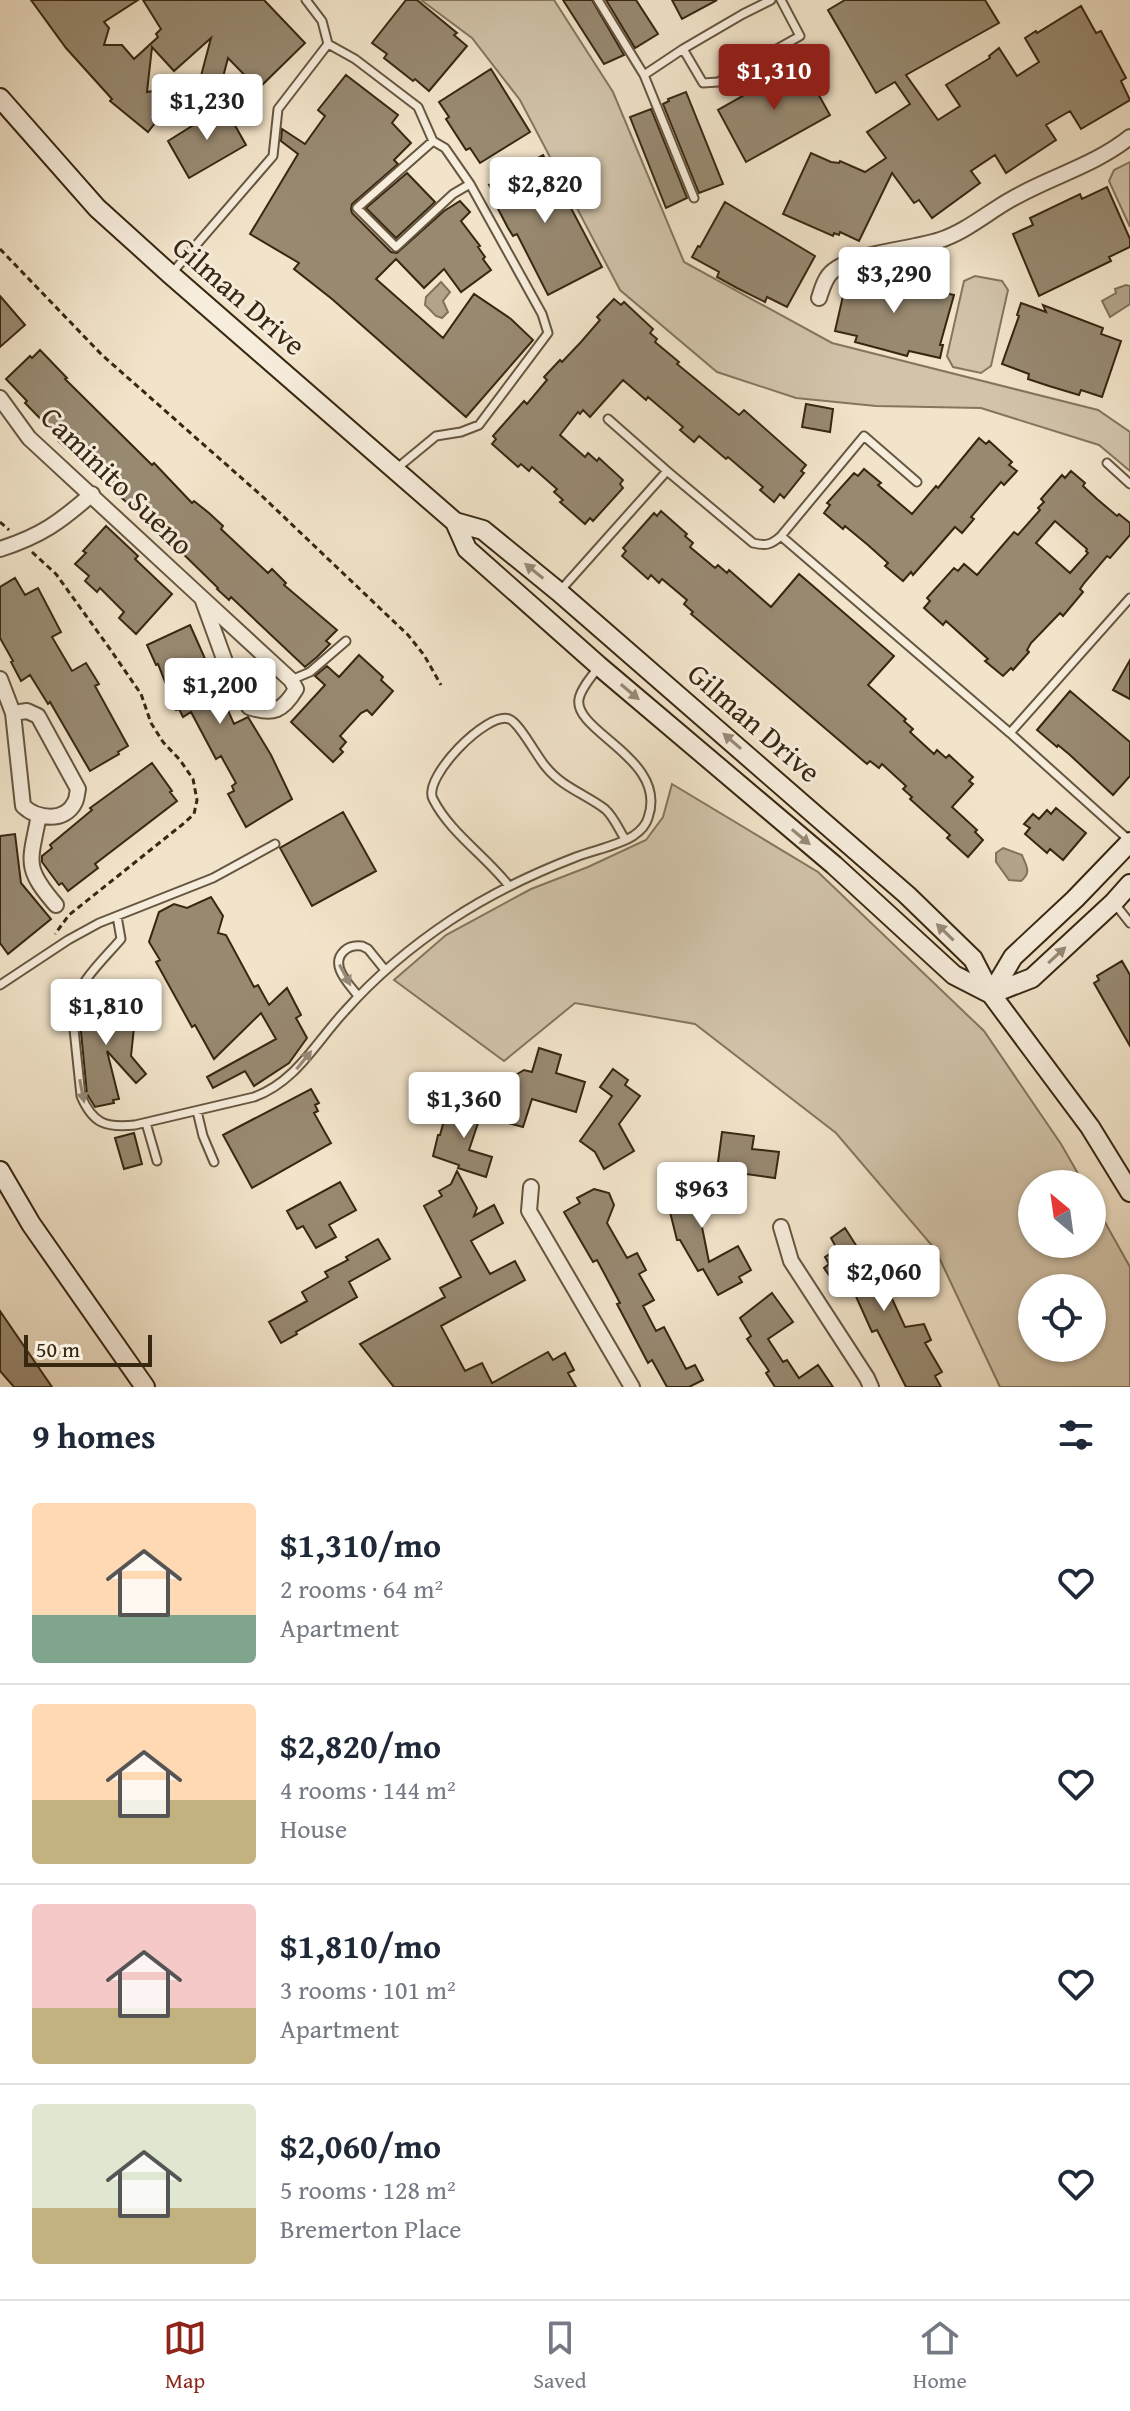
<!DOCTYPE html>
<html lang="en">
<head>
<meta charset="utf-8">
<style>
  :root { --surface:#fff; --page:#f2f2f3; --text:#1f2937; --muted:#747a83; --line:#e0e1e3; --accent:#8f2418 }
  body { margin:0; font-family:"Gentium Book Plus",serif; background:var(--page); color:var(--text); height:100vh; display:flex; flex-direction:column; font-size:30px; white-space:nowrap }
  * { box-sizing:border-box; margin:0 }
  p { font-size:26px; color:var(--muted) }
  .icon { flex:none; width:44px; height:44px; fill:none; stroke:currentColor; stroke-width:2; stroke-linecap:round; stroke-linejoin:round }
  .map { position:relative; height:1387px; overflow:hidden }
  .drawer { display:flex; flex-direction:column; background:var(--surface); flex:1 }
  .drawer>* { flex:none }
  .needle { width:52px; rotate:331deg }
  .tools { position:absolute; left:1018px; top:1170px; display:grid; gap:16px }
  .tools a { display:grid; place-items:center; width:88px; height:88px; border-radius:50%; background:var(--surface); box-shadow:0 2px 6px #0004; font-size:40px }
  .scale { position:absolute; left:24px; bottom:20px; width:128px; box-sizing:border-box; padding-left:8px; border:4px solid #372711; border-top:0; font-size:22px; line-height:28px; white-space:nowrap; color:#372711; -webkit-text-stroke:6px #f7eddd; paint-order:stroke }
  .price { position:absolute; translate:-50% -68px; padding:0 18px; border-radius:8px; background:#fff; color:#222; font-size:26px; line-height:52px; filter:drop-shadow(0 2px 4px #0008) }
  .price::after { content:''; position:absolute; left:50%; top:48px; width:24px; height:18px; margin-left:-12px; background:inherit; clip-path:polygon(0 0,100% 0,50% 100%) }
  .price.active { background:var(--accent); color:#fff }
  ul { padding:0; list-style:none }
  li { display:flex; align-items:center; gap:24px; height:200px; padding:0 32px }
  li+li { border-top:2px solid var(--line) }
  li span { display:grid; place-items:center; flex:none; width:224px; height:160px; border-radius:8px; color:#555 }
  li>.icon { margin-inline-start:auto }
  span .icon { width:96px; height:96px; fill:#fffc; stroke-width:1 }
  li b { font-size:34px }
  h2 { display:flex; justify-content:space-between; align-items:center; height:96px; padding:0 32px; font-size:34px }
  .tabs { display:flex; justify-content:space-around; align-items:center; height:112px; border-top:2px solid var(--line); background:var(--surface); font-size:22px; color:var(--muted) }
  .tabs a { display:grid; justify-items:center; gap:4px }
  .tabs .active { color:var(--accent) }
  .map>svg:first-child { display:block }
  .green { fill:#d2c4ab; stroke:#84765e; stroke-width:2; fill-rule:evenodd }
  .water { fill:#b2a48b; stroke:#81725a; stroke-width:2 }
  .building { fill:#988971; stroke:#372711; stroke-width:2; fill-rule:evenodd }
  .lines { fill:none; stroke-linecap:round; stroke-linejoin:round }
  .lane-casing { stroke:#66563f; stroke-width:11 }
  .street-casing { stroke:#66563f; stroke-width:18 }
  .secondary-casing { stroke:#372711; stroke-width:22 }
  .path { stroke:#372711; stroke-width:3; stroke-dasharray:6 4; stroke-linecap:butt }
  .lane { stroke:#f7eddd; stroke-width:7 }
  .street { stroke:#f7eddd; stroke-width:14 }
  .secondary { stroke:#f7eddd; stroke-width:18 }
  .oneway { fill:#978a77 }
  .labels { text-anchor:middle; stroke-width:6; stroke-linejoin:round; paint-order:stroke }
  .street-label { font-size:30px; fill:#372711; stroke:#f7eddd }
</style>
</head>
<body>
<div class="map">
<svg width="1130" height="1387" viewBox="0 0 1130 1387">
  <rect width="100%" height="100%" fill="#f2e4ca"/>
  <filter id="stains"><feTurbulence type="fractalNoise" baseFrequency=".0025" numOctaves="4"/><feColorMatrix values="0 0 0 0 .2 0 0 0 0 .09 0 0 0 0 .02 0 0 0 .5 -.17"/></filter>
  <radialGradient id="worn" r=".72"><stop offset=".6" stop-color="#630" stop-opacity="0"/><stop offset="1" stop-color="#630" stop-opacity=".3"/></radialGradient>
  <!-- green -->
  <path class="green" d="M421 0H554L613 92 684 262 832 343 1098 410 1130 432V471L1099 445 981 408 876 406 796 398 717 372 620 290 520 100 472 38Z
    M1130 162V227L1109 181 1114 170Z
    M975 276 1002 281 1008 290 991 366 981 373 953 367 947 356 964 281Z
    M672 784 818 872 984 1031 1061 1144 1084 1184H1032V1244H1092V1199L1130 1267V1387H1000L935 1249 836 1133 695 1024 575 1003 504 1061 394 980 446 935 531 889 588 867 646 840 663 817ZM1092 1288V1348H1032V1288Z"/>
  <!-- water -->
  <path class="water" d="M197 80 233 88 227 100H213L187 120 183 113 188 93Z
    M441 282 450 292 443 301 448 312 442 318 436 316 425 305 426 297Z
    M1126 285 1130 286V304L1110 317 1102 301 1116 293 1115 289Z
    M1003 848 1022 855C1026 866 1032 872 1021 881L1009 880 996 862V853Z"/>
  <!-- building -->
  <path class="building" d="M31 0H138L104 22 109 28 104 45H122L134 59 158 37 156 34 161 29 143 0H264L305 43 258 89 228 58 222 81 201 76 211 38 174 71 152 47 147 92 165 89 175 97 148 132 110 101 112 99 66 48Z
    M406 0H417L457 33 454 35 467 46 429 91 415 79 413 81 384 58 387 54 372 43Z
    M563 0H592L624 55 604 64Z
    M606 0H636L658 34 635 48Z
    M672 0H717L682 19Z
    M845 0H985L999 23 906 75 938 120 960 106 946 85 990 58 989 56 999 48 1017 76 1039 62 1025 38 1036 31 1037 33 1081 6 1096 33 1101 31 1126 78 1121 81 1130 100 1081 129 1070 111 1046 125 1056 140 1006 173 995 155 971 171 980 183 932 218 919 200 914 203 892 173 859 241 840 232 839 235 834 233 833 236 783 214 811 153 831 162 839 163 840 161 865 172 886 158 867 132 910 104 895 82 876 93 828 10Z
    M804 61 814 79 811 81 830 115 746 162 718 110Z
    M491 69 530 132 480 163 470 148 466 150 446 119 449 117 439 102Z
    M346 75 398 115 392 123 411 143 394 160 398 164 352 204 351 209 352 213 391 252 397 253 444 211 460 201 470 212 461 221 480 246 478 247 485 257 483 259 491 270 461 292 444 269 424 288 396 259 376 279 443 338 474 294 511 319 533 340 466 417 332 299 294 269 299 263 250 234 298 154 281 141 282 129 305 144 325 116 318 110Z
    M686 92 723 184 699 193 663 104 669 101 668 99Z
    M224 106 246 145 189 178 168 141Z
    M651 109 687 198 666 208 630 117Z
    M543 155 602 267 548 295 517 234 513 236 508 228 495 203 498 201 489 185Z
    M407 173 435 202 396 238 366 208Z
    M1107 187 1130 239V247L1109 257 1111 261 1039 296 1013 234 1033 225 1030 218 1080 194 1082 199Z
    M725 202 815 256 787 307 767 297 765 302 737 288 717 277 719 272 692 257 698 246 700 247Z
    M871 273 924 283 923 288 954 295 940 345H943L940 358 909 351 907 356 885 350 855 342 857 336 835 331 848 274 870 278Z
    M0 296 25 325 0 347Z
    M614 299 621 305 624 302 653 329 650 333 657 339 655 342 679 362 677 364 739 415 744 410 806 465 801 471 804 473 784 498 780 494 774 502 760 490 763 487 728 457 726 459 699 436 694 442 680 430 683 427 668 414 648 397 646 400 623 380 590 417 583 410 580 414 578 412 560 435 585 457 588 453 597 461 599 458 623 480 620 484 623 488 593 521 590 518 585 524 560 502 563 500 554 492 557 489 532 467 529 471 521 464 518 467 492 444 496 439 493 436 524 401 527 404 547 380 544 377 560 360 562 362 581 342 600 320 597 317Z
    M1021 303 1046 312 1043 305 1074 317 1103 328 1101 334 1121 341 1102 397 1081 390 1079 395 1049 386 1028 379 1029 374 1002 364 1019 316 1017 315Z
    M40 350 67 378 65 379 152 465 154 463 192 503 194 501 209 513 223 526 221 529 268 573 272 569 286 583 284 585 337 630 326 641 330 644 317 657 305 667 231 597 229 600 217 589 218 588 171 542 58 441 60 439 25 403 27 401 6 379 30 356 32 358Z
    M806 404 833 409 830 432 802 427Z
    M979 438 986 444 989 441 1012 462 1009 465 1017 471 1004 485 1001 482 971 517 974 519 962 533 955 527 913 575 911 572 903 581 885 566 888 563 868 545 845 526 843 529 824 513 830 505 827 503 854 473 858 476 864 469 881 483 878 485 912 514 936 486 938 488Z
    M1071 471 1085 483 1083 486 1097 499 1117 516 1119 514 1130 523V535L1110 558 1107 556 1085 582 1080 589 1083 592 1063 616 1060 613 1031 643 1027 650 1029 652 1013 670 1011 668 1003 676 985 661 988 659 946 621 943 625 924 608 930 601 927 598 954 568 958 571 964 564 977 575 1014 532 1018 535 1040 510 1038 508 1044 502 1041 499 1062 475 1065 478ZM1055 521 1087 549 1086 551 1088 553 1070 573 1036 543Z
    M661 511 687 534 685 536 693 543 690 547 715 568 718 565 727 573 729 570 771 607 799 574 894 656 868 685 906 719 904 721 913 729 910 732 934 754 937 750 946 758 949 755 973 777 969 781 973 784 952 807 977 830 975 832 983 840 968 857 947 838 950 835 910 799 912 797 903 789 906 786 882 764 879 768 870 761 867 764 691 614 693 612 684 604 687 600 662 579 659 583 651 575 648 579 622 556 626 551 623 548 654 513 657 516Z
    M106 526 138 556 135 559 172 594 136 634 119 618 124 612 100 588 97 592 85 581 89 576 75 564 86 553 83 551Z
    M15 578 25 595 38 588 61 632 52 637 72 671 86 663 99 684 95 686 128 746 118 752 119 754 90 771 50 702 48 704 30 675 21 681 11 662 13 661 0 638V587Z
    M190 625 234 724 248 717 271 755 292 799 246 827 228 794 234 791 232 786 236 783 221 756 216 759 191 712 183 717 179 709 176 710 158 664 156 665 147 645Z
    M359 655 383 677 381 680 393 691 372 715 367 710 361 713 340 736 346 742 340 749 343 752 333 762 291 722 325 685 315 676 327 666 339 677Z
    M1130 660V699L1113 690Z
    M1070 691 1130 742V776L1113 795 1070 755 1058 745 1057 747 1037 730Z
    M152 763 172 791 170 792 177 801 95 864 98 868 68 891 62 883 59 885 42 862V856L52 848 50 845 92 810 90 808Z
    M1056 808 1086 833 1063 860 1050 849 1047 853 1025 834 1030 828 1024 824 1033 814 1039 819 1047 810 1051 814Z
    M343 812 376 871 312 906 280 848Z
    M15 834 21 883 51 919 8 954 0 943V836Z
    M211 897 223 916 218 933 226 935 254 987 258 985 269 1005 287 988 301 1015 296 1018 307 1038 289 1063 254 1086 245 1071 213 1088 207 1077 276 1039 261 1013 214 1059 195 1025 192 1027 156 962 160 960 149 942 159 912 174 904 187 908Z
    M1122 961 1130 975V1046L1094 983 1099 980 1097 976Z
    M104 992 126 1007 115 1023 135 1018 131 1056 146 1074 136 1083 107 1051 119 1099 113 1100 114 1103 95 1107 87 1094 79 1011 85 993 98 1001Z
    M539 1048 561 1055 556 1073 585 1082 576 1112 532 1099 523 1127 497 1120 511 1078 524 1070 532 1072Z
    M613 1069 628 1080 625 1085 640 1096 619 1124 634 1151 604 1169 595 1152 580 1141 612 1096 600 1087Z
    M311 1089 319 1103 315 1105 318 1111 314 1113 331 1143 252 1188 223 1135Z
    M483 1100 490 1119 478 1123 469 1150 492 1157 486 1177 458 1168 459 1165 433 1156 438 1135H440L445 1117 458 1120 462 1109Z
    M722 1132 754 1136 752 1149 779 1152 775 1178 717 1170Z
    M134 1133 142 1164 124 1169 115 1138Z
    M457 1171 477 1208 474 1216 494 1205 503 1223 471 1241 490 1274 515 1261 525 1280 441 1326 465 1371 482 1363 492 1383 548 1352 553 1360 565 1353 574 1370 568 1373 576 1387H394L360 1344 445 1297 440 1288 461 1277 424 1206 442 1196 439 1191 451 1184Z
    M714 1172 719 1208 699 1212 709 1262 738 1246 751 1270 739 1277 742 1282 718 1295 703 1269 698 1271 680 1240H677L665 1192 668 1191 666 1182Z
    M340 1182 356 1210 329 1225 336 1237 316 1248 303 1226 297 1229 287 1211Z
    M594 1189 609 1193 614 1205 607 1223 627 1258 637 1253 646 1270 639 1274 654 1300 643 1306 656 1331 664 1327 686 1369 695 1365 703 1380 689 1387H667L652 1360 648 1363 617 1304 620 1303 597 1260 593 1262 564 1212 580 1203 577 1198Z
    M845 1228 866 1261 876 1255 888 1273 882 1277 905 1327 924 1324 931 1340 925 1343 942 1372 935 1376 941 1387H906L877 1330 872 1332 854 1292 850 1295 837 1275 831 1278 824 1268 829 1264 825 1257 837 1249 831 1238Z
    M378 1239 390 1259 349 1282 357 1297 296 1332 297 1334 281 1343 269 1322 307 1301 302 1292 328 1277 325 1272 348 1260 346 1257Z
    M772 1293 793 1322 768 1339 783 1362 787 1360 799 1378 818 1365 833 1387H775L766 1373 769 1371 747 1339 751 1336 740 1318Z
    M0 1311 52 1387H14L0 1371Z"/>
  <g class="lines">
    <defs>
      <path id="lane" d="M598 0 644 75
        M771 0 743 14 683 49 703 83 718 82 800 36 781 0
        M328 44 355 59 418 107 433 141 445 148 470 184 542 314 548 333 479 425 461 432 436 436 396 469
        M683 49 644 75 694 198
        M433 141 357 208 396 247 453 194 470 184
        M172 273 273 156 278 109 328 44 322 21 306 0
        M608 419 667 471
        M1107 463 1130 484
        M781 536 864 436 917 482
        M559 592 667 471 753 543C766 546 771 545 781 536L1010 733 1130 841
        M291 680 310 672 346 641
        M1010 733 1130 598
        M509 886C486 856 450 833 433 799 422 778 487 711 509 719 519 722 537 757 546 767 562 787 585 794 605 809 614 817 619 830 625 839
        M1115 904 1130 923
        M117 916 121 939C104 959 77 983 72 1010L81 1096C93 1124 106 1128 135 1125L254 1097C296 1082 316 1042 345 1011 376 976 412 946 451 920 490 894 532 874 576 857 594 850 617 846 633 836 639 832 646 825 648 818 669 759 573 732 579 699 581 688 592 676 598 668
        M0 985 68 940 99 923 213 878 275 844
        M358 996C349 984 329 965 344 951 349 946 355 945 362 946L368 949 385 970
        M197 1111 203 1136 214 1162
        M146 1123 157 1161"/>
      <path id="street" d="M819 298C822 289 825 277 833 271 857 252 910 250 940 240 965 232 987 213 1010 200 1049 177 1094 166 1130 137
        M0 398 29 438 202 598
        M0 549C41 536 60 522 92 494
        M202 598 291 680 296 689C283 711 273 715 249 707L227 667Z
        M0 679 13 713
        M27 711 38 716 78 789C77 793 77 798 75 802 65 823 37 819 23 806L13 713Z
        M39 815C30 862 23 867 56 905
        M531 1187 529 1211 632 1387
        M781 1227 791 1261 867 1378 871 1387"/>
      <path id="secondary" d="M0 98 97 208 170 274 455 522 467 549 599 666 834 865 954 975 991 994
        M455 522 483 530 559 592 907 895 973 959 991 994 1090 1127 1130 1192
        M991 994 1013 957 1075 899 1130 842
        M991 994 1032 978 1114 902 1130 884
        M0 1171 31 1224 145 1387"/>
    </defs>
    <!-- lane casing -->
    <use href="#lane" class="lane-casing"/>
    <!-- street casing -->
    <use href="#street" class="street-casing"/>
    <!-- secondary casing -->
    <use href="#secondary" class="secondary-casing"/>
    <!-- path -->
    <path class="path" d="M0 249 102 355 263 497 408 635 424 655 441 685
      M0 522 9 530
      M32 552 56 574 110 649 141 694 151 723 163 742 180 760 193 779 197 800 194 814 183 824 69 915 55 934"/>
    <!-- lane -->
    <use href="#lane" class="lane"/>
    <!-- street -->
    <use href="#street" class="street"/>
    <!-- secondary -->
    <use href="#secondary" class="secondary"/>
  </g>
  <!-- one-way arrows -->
  <defs><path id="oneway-solid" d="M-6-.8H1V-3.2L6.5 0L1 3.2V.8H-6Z" transform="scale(2)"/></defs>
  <g class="oneway">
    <use href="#oneway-solid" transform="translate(534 571) rotate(-141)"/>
    <use href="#oneway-solid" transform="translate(630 692) rotate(40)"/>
    <use href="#oneway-solid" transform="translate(732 741) rotate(-139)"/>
    <use href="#oneway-solid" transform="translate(801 837) rotate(40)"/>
    <use href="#oneway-solid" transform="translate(945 932) rotate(-136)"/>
    <use href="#oneway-solid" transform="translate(1057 955) rotate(-43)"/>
    <use href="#oneway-solid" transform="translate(345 975) rotate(62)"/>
    <use href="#oneway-solid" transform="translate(304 1060) rotate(-51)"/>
    <use href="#oneway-solid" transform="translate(82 1091) rotate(79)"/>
  </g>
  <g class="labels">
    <!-- street labels -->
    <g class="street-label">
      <text transform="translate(239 296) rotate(41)" y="10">Gilman Drive</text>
      <text transform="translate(117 481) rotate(44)" y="10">Caminito Sueno</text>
      <text transform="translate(754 723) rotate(41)" y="10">Gilman Drive</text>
    </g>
  </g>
  <rect width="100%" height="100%" filter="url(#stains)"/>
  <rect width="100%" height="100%" fill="url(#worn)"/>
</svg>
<div class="tools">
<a><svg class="needle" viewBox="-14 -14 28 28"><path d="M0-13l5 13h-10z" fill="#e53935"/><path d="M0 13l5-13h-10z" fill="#747a83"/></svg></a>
<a><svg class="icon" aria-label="locate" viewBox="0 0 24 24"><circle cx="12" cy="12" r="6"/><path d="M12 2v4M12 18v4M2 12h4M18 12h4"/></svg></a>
</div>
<div class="scale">50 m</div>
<b class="price active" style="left:774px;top:112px">$1,310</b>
<b class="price" style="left:207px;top:142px">$1,230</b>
<b class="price" style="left:545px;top:225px">$2,820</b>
<b class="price" style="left:894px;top:315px">$3,290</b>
<b class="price" style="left:220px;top:726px">$1,200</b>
<b class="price" style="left:106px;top:1047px">$1,810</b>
<b class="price" style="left:464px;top:1140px">$1,360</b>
<b class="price" style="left:702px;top:1230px">$963</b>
<b class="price" style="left:884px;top:1313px">$2,060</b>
</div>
<section class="drawer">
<h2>9 homes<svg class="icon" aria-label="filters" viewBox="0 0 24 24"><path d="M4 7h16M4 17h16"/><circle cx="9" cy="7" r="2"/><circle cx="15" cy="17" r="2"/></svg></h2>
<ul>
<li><span style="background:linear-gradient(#ffd9b3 70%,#7fa58c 0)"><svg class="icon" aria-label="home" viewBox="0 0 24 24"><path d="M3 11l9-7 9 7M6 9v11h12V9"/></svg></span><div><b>$1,310/mo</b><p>2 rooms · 64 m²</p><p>Apartment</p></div><svg class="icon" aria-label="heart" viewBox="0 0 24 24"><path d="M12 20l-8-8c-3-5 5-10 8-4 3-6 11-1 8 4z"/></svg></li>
<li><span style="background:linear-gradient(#ffd9b3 60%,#c2b280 0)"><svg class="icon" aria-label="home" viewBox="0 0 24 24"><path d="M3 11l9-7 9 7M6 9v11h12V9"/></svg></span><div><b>$2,820/mo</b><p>4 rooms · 144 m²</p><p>House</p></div><svg class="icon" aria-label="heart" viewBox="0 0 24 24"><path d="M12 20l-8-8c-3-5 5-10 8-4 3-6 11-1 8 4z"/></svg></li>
<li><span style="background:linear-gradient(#f6c9c9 65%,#c2b280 0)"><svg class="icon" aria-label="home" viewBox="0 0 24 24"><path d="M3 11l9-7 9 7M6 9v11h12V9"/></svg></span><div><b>$1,810/mo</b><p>3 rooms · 101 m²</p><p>Apartment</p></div><svg class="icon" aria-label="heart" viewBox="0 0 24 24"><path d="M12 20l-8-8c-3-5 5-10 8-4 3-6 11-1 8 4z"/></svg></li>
<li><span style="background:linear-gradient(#dfe7d0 65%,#c2b280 0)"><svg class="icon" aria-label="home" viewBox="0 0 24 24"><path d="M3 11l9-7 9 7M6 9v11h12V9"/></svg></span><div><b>$2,060/mo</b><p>5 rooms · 128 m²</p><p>Bremerton Place</p></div><svg class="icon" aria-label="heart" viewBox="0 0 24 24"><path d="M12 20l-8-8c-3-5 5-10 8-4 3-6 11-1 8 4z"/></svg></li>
</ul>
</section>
<nav class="tabs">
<a class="active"><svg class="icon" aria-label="map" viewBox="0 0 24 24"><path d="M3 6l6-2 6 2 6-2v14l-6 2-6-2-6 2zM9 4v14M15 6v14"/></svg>Map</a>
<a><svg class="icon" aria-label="saved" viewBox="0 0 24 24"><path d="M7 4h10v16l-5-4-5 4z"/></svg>Saved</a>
<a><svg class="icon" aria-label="home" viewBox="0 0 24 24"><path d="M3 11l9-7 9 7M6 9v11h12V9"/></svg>Home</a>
</nav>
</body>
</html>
